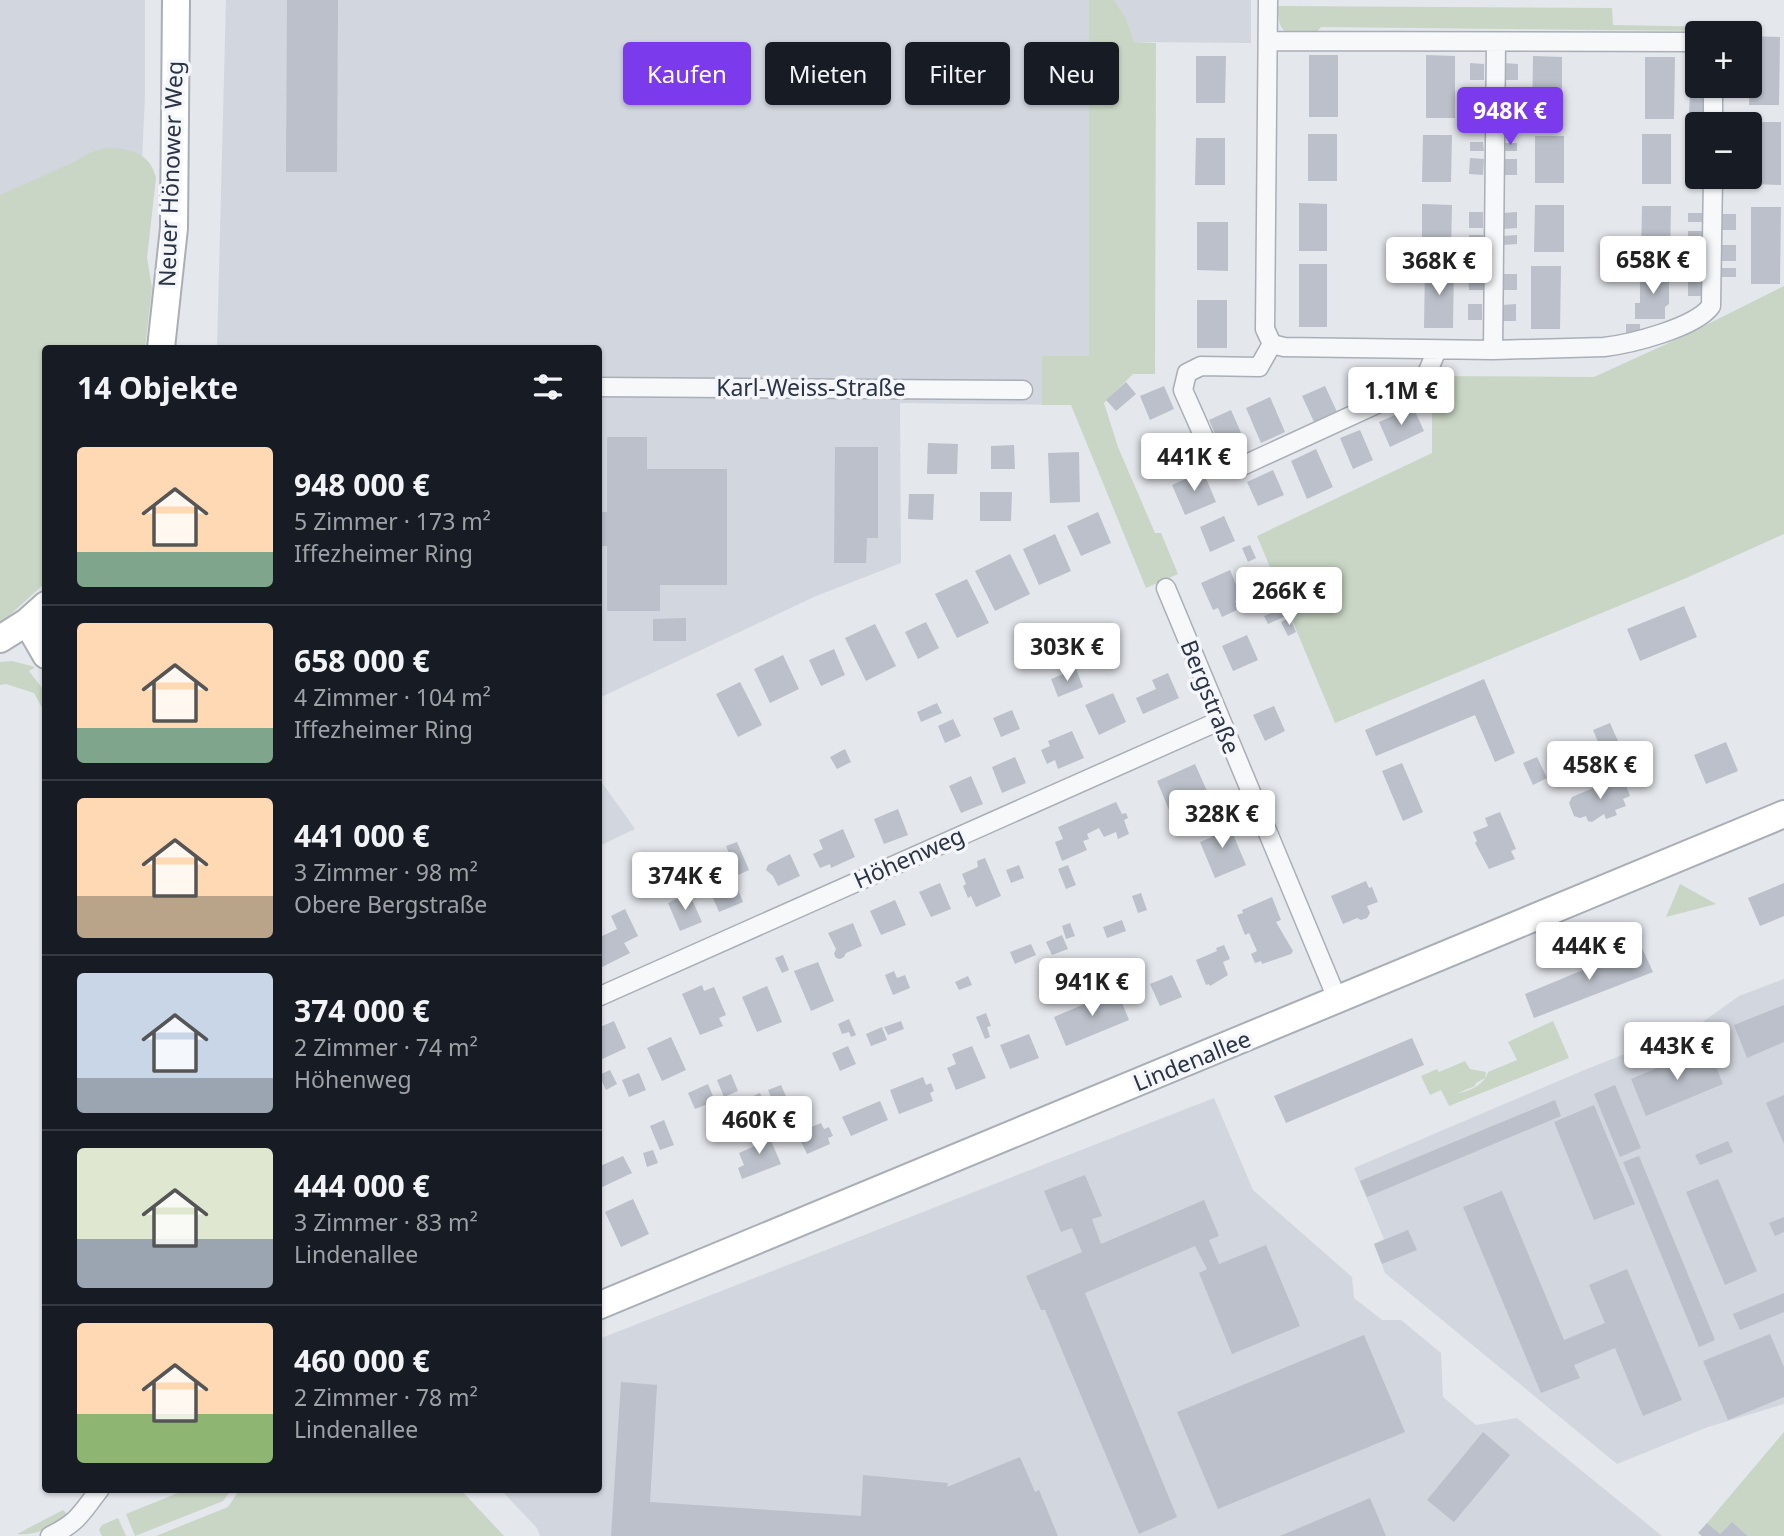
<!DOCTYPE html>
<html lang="de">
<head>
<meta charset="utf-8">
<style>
  :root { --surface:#171b24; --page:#242831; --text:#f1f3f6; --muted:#9ea1a6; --line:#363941; --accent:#7c3aed }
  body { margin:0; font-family:"Noto Sans",sans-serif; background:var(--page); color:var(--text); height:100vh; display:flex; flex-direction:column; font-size:26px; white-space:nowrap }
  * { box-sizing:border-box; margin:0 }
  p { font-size:23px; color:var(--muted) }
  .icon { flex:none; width:38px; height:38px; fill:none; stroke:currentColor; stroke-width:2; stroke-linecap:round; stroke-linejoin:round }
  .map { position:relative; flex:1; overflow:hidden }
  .sheet { position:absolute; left:42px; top:345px; width:560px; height:1148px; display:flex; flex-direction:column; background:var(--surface); border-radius:7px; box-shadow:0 2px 5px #0004 }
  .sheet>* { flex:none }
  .guide { position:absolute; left:623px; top:42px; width:665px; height:63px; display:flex; gap:14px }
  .tools { position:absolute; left:1685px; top:21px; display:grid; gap:14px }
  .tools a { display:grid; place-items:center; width:77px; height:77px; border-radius:7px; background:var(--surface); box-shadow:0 2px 5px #0004; font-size:35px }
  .price { position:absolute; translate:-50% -60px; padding:0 16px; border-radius:7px; background:#fff; color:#222; font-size:23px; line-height:46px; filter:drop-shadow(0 2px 4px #0008) }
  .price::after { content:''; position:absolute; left:50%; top:42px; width:21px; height:16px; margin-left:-10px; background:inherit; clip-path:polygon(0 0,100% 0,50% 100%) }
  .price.on { background:var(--accent); color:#fff }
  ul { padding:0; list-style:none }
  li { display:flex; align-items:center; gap:21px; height:175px; padding:0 35px }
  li+li { border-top:2px solid var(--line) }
  li span { display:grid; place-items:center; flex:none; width:196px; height:140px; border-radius:7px; color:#555 }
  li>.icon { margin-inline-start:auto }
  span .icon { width:84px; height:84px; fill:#fffc; stroke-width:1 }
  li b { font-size:30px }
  h2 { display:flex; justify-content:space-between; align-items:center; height:84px; padding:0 35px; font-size:30px }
  .pill { padding:0 24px; border-radius:7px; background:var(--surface); box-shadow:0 2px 5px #0004; font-size:24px; line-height:63px }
  .pill.on { background:var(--accent); color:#fff }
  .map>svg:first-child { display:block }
  .built { fill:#d2d6de }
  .green { fill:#c9d6c5 }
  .building { fill:#bbc0ca }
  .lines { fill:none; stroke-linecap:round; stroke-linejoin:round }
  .street-casing { stroke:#a9aeb7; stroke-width:21 }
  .secondary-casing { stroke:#a9aeb7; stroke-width:30 }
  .street { stroke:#f7f8fa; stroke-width:18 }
  .secondary { stroke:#fff; stroke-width:26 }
  .labels { text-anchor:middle; stroke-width:7; stroke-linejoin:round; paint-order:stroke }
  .street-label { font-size:23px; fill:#2b3445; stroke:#f4f6f9 }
</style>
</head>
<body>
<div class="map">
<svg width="1784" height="1536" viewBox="0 0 1784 1536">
  <rect width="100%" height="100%" fill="#e4e7ec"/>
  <!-- built -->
  <path class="built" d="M0 0H145V94L134 343 46 348 0 602Z
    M226 0H1089V356L1071 405 900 403 901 563 816 596 599 698 598 348H217Z
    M1114 0H1251V43L1134 42 1126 18Z
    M598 777 635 829 599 846H598Z
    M1784 979V1404L1708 1427 1617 1464 1385 1273 1374 1244 1384 1239 1354 1168 1582 1071 1700 1024 1739 996Z
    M1214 1098 1253 1190 1352 1277 1354 1298 1382 1320H1401L1441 1353 1443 1397 1476 1425 1517 1418 1662 1536H540L537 1528 500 1489H598L599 1339Z"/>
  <!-- green -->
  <path class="green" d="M1089 0H1114L1126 18 1134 42 1156 43 1155 374H1133L1104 403 1118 447 1155 533H1161L1178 574 1146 588 1071 405H1042V356H1089Z
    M1278 6 1612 8 1613 25 1723 27V33H1707L1703 31 1321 27 1315 34C1287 33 1278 38 1278 6Z
    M105 148C129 148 150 152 156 178L147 258 152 288 145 348H46L45 583 0 624V195L74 162 89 153Z
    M1784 286V534L1684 579 1335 723 1257 536 1432 453V376L1594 377 1684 336Z
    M12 661 35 667 29 671 45 692V713L34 693 6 684 0 685V662Z
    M1680 884 1716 904 1666 917Z
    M1553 1021 1569 1058 1449 1106 1441 1090 1430 1095 1421 1076 1437 1069 1439 1072 1465 1061 1470 1069 1486 1072 1485 1078 1476 1083 1475 1086 1458 1093C1469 1092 1485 1084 1488 1072L1517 1060 1508 1042Z
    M1784 1432V1536H1748L1732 1522 1720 1534 1707 1523Z
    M188 1489H232L223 1501 135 1536 126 1514Z
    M240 1489H460L504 1536H156L228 1507Z
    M63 1510 67 1514C54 1527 36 1536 17 1534Z
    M118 1518 126 1536H102L99 1530 102 1525Z"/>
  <!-- building -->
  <path class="building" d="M287 0H338L337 172H286Z
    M1750 36 1780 37 1779 105H1749Z
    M1309 55H1338V117H1309Z
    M1426 55 1455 56V118H1426Z
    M1196 56H1226L1225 103H1196Z
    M1533 56 1562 57V119H1532Z
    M1645 57H1675L1674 119H1645Z
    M1470 63 1484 64V80H1470Z
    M1503 63 1518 64V80H1504Z
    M1690 65 1698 66V81L1690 82Z
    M1723 86H1737V95H1723Z
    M1470 94 1484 95V111L1470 110Z
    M1504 94 1517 95V111H1503Z
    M1690 96H1704L1703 112H1689Z
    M1752 122H1781V185L1752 184Z
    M1308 134H1337V181H1308Z
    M1642 134H1671V184H1642Z
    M1423 135H1452L1451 182H1422Z
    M1535 136H1564V183H1535Z
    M1196 138H1225V185H1195Z
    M1470 142H1483L1484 151H1470Z
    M1503 143H1517V151H1503Z
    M1689 143H1698V159H1689Z
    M1470 158 1484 159 1483 175 1469 174Z
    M1503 159H1517V175H1503Z
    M1299 203 1327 204V251H1299Z
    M1422 204 1452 205 1451 251H1422Z
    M1535 205H1564V252H1534Z
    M1642 206H1671L1670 256 1641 255Z
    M1751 207H1781L1780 284H1751Z
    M1469 212H1483V228H1469Z
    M1517 212V228L1503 229V213Z
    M1688 213H1703L1702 222H1688Z
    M1722 214H1736V230H1722Z
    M1197 222H1228V271L1197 270Z
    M1688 231H1703V246L1688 247Z
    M1469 235H1483V244H1469Z
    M1517 235V244L1503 245V236Z
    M1722 245H1736V261H1721Z
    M1299 264H1327V327H1299Z
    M1454 265 1453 328H1424L1425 266Z
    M1531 266H1561L1560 329H1531Z
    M1722 268H1736V277H1722Z
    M1640 272H1669V304L1665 307V319H1635V303H1640Z
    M1483 273V290H1469L1468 274Z
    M1502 274H1517V290H1502Z
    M1688 280H1702V296H1688Z
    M1197 300H1227V348H1197Z
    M1468 304H1482V320H1468Z
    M1516 304V321H1502V305Z
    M1626 324H1640V333H1626Z
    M1126 382 1136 394 1116 411 1106 400Z
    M1164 386 1174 409 1150 420 1140 396Z
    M1325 386 1338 414 1315 424 1302 396Z
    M1270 397 1285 432 1261 443 1246 408Z
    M1413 407 1424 431 1390 447 1379 422Z
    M1231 410 1246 444 1224 454 1209 420Z
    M1360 430 1373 460 1353 469 1340 438Z
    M1185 433 1194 455 1166 467 1157 445Z
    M607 437H647V469H727V585H660V611H607V546H598V512H607Z
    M928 443 958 444 957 474H927Z
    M1014 445 1015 469H991V446Z
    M835 447H878V538H867L866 563H834Z
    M1316 449 1333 487 1307 499 1291 461Z
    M1079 452 1080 502 1050 503 1048 453Z
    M1273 470 1284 495 1258 506 1247 482Z
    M1203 471 1216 502 1185 515 1172 485Z
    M980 492H1012L1011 521H980Z
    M909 494H934L933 520 908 519Z
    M1098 512 1111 543 1081 556 1067 526Z
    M1224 516 1235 541 1210 552 1200 527Z
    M1055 534 1071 571 1039 585 1023 549Z
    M1250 545 1256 558 1248 562 1242 548Z
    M1010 554 1030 594 995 611 975 571Z
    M1230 570 1242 599 1235 601 1239 609 1222 617 1218 608 1213 610 1201 583Z
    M967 579 989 623 957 638 935 594Z
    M1684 606 1697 637 1640 661 1627 629Z
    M1284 607 1288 615 1268 624 1264 616Z
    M686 618V641H653V619Z
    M1290 618 1296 632 1288 636 1281 622Z
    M926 622 939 648 918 659 905 632Z
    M875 624 896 666 866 681 845 638Z
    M1247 635 1258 660 1233 671 1222 646Z
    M834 649 845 675 821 686 809 660Z
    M783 655 799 689 770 703 754 669Z
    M1076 669 1083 687 1058 697 1051 679Z
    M1168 673 1179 698 1143 714 1136 698 1156 689 1152 680Z
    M1484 679 1515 753 1495 762 1475 715 1376 756 1365 730Z
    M740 682 762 725 738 737 716 694Z
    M1113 693 1126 722 1099 735 1085 705Z
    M937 703 942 713 921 722 917 712Z
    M1274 706 1285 731 1265 741 1253 715Z
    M1012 710 1020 729 1001 737 993 718Z
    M953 719 961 736 945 743 938 726Z
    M1610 723 1621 748 1604 756 1593 730Z
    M1072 731 1084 758 1058 769 1055 760 1047 764 1041 750 1050 746 1048 741Z
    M1726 742 1738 771 1706 784 1694 755Z
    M845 749 851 762 837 769 830 757Z
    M1015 757 1026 783 1002 793 992 767Z
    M1537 757 1547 778 1533 785 1523 763Z
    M1402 763 1423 812 1403 821 1382 771Z
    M1195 764 1211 800 1172 817 1157 781Z
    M971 776 983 804 961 813 949 786Z
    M1615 779 1618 786 1625 783 1630 796 1623 799 1626 806 1615 810 1617 815 1606 819 1604 814 1592 822 1588 821 1586 816 1580 818 1574 816 1569 803 1572 797Z
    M1116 802 1122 814 1126 813 1128 818 1124 820 1129 834 1118 839 1116 832 1104 837 1099 828 1087 834 1089 839 1083 841 1087 850 1062 861 1055 842 1063 839 1058 827Z
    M898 809 908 835 884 844 874 819Z
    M1500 812 1516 849 1511 851 1515 859 1489 869 1475 843 1477 841 1473 832 1488 826 1485 818Z
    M1227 820 1246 865 1215 878 1200 842 1212 837 1208 828Z
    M843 829 855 857 831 868 830 864 820 868 813 854 823 849 819 840Z
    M737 842 749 870 738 875 726 846Z
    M790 854 800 876 778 886 773 876 766 870 768 865Z
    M985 858 1001 896 976 907 971 896 968 898 963 886 966 884 962 874 978 867 977 861Z
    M1019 865 1024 878 1011 883 1006 870Z
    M1068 865 1076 885 1066 889 1058 869Z
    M719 870 723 879 732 875 743 902 719 912 704 877Z
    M1366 881 1369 888 1372 887 1378 902 1367 906 1370 913 1367 918 1361 920 1357 918 1343 924 1331 896Z
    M940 883 951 909 931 917 919 892Z
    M1784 883V916L1760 926 1748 898Z
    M689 893 702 922 680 931 668 903Z
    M1141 893 1147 910 1138 913 1132 896Z
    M1272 897 1281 920 1276 922 1293 951 1291 954 1262 964 1261 961 1255 963 1251 954 1257 951 1249 933 1245 935 1237 915 1243 913 1242 910Z
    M895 900 906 925 881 935 870 911Z
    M625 909 638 936 624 943 630 953 598 969V938L617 929 611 916Z
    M1122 920 1126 931 1107 938 1103 927Z
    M853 923 862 946 846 953 844 957 840 959 836 958 834 954 836 949 828 933Z
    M1070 923 1075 936 1066 939 1062 926Z
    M1062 935 1068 949 1052 955 1046 942Z
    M1031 944 1036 955 1015 964 1010 952Z
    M1224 945 1230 959 1223 962 1228 975 1210 986 1209 984 1206 985 1196 960 1217 951 1216 948Z
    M1641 946 1653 972 1534 1018 1525 994Z
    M783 955 789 970 782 973 775 958Z
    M818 962 834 1001 811 1011 794 971Z
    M894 971 897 978 905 975 910 988 893 995 885 975Z
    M1172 975 1182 997 1160 1006 1150 984Z
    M968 976 972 985 959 990 955 982Z
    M702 985 704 991 714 987 726 1015 719 1018 723 1026 700 1035 682 994Z
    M767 986 782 1022 757 1032 742 997Z
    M1117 990 1129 1020 1066 1046 1054 1017Z
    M1784 1005V1042L1747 1058 1734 1025Z
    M986 1013 991 1026 987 1027 990 1037 985 1039 976 1017Z
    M849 1019 856 1035 851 1037 849 1032 842 1034 838 1024Z
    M614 1021 626 1048 598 1061V1028Z
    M901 1021 904 1029 888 1035 884 1027Z
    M882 1027 887 1040 871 1046 866 1034Z
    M1029 1034 1039 1058 1010 1069 1000 1045Z
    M671 1037 686 1070 662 1081 647 1048Z
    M1412 1038 1424 1065 1286 1123 1274 1096Z
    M848 1046 856 1064 840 1071 832 1053Z
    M972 1046 986 1078 956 1090 947 1068 956 1064 952 1054Z
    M1708 1047 1723 1084 1646 1116 1631 1079Z
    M610 1070 617 1084 606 1090 599 1075Z
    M639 1073 646 1090 629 1097 622 1080Z
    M731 1074 738 1091 724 1097 717 1080Z
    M923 1077 926 1085 931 1083 934 1091 930 1093 933 1101 899 1114 890 1090Z
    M708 1084 715 1101 695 1109 688 1093Z
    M781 1085 789 1103 776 1108 768 1090Z
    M1615 1085 1641 1148 1620 1157 1594 1094Z
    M760 1093 768 1112 759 1116 751 1097Z
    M1784 1095V1144L1766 1103Z
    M1555 1100 1561 1116 1367 1197 1360 1181Z
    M880 1101 888 1120 851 1136 842 1117Z
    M1594 1105 1635 1204 1594 1220 1554 1122Z
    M751 1113 754 1121 743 1126 740 1118Z
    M664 1120 674 1145 660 1150 650 1126Z
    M821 1123 824 1129 829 1127 833 1136 828 1138 830 1144 807 1154 797 1133Z
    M765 1127 781 1164 742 1179 738 1168 744 1165 739 1153 757 1145 752 1133Z
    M1728 1141 1733 1152 1700 1165 1695 1155Z
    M653 1150 658 1163 647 1167 643 1153Z
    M623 1156 632 1173 598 1189V1167Z
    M1639 1156 1715 1340 1699 1347 1623 1162Z
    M1085 1175 1102 1216 1092 1219 1101 1244 1204 1200 1219 1236 1209 1240 1219 1264 1266 1245 1300 1326 1232 1354 1199 1273 1207 1269 1195 1246 1085 1293 1177 1517 1139 1534 1045 1310H1041L1026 1276 1082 1252 1072 1228 1061 1232 1044 1191Z
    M1718 1179 1757 1271 1725 1285 1686 1192Z
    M1502 1191 1564 1340 1605 1323 1589 1285 1627 1269 1682 1400 1643 1416 1615 1348 1574 1365 1580 1378 1541 1393 1463 1207Z
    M633 1199 649 1234 621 1247 605 1212Z
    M1784 1217V1232L1775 1236 1769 1223Z
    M1408 1230 1417 1250 1382 1264 1374 1244Z
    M1784 1293V1312L1740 1330 1733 1314Z
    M1770 1334 1784 1367V1397L1728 1420 1703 1361Z
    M1364 1335 1405 1432 1218 1509 1177 1412Z
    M621 1382 657 1385 650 1502 861 1516 863 1475 948 1483 947 1487 1020 1457 1035 1492 1039 1490 1058 1536H611Z
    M1483 1432 1510 1455 1454 1522 1427 1500Z
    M1370 1498 1386 1536H1280Z
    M1732 1522 1748 1536H1702L1698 1533 1707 1523 1720 1534Z"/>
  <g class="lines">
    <defs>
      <path id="street" d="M1268 0 1265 329 1272 344
        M1268 41 1698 42
        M1713 86V124
        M1272 344 1284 347 1493 350 1604 347C1630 344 1695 328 1711 306L1713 177
        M1272 344 1259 367 1201 366 1187 373 1183 390 1215 462 1226 467 1242 466 1416 386 1428 371 1437 350
        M1493 350 1496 42
        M598 387 1023 390
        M1166 588 1338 1001
        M598 997 1219 721
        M50 1536C79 1522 81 1513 100 1489"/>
      <path id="secondary" d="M161 348 174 228 176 0
        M27 622 46 655
        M0 639 27 622 46 605
        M598 1306 1784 814"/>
    </defs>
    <!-- street casing -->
    <use href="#street" class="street-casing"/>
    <!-- secondary casing -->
    <use href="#secondary" class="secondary-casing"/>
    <!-- street -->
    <use href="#street" class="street"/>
    <!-- secondary -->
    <use href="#secondary" class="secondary"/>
  </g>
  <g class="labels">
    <!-- street labels -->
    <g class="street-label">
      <text transform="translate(171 174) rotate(-88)" y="8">Neuer Hönower Weg</text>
      <text x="811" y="396">Karl-Weiss-Straße</text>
      <text transform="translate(1210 697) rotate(68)" y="8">Bergstraße</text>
      <text transform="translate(909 858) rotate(-24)" y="8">Höhenweg</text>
      <text transform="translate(1192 1061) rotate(-22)" y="8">Lindenallee</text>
    </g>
  </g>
</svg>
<div class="tools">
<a>+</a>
<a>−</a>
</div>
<b class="price on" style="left:1510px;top:147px">948K €</b>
<b class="price" style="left:1653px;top:296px">658K €</b>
<b class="price" style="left:1439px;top:297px">368K €</b>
<b class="price" style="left:1401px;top:427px">1.1M €</b>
<b class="price" style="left:1194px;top:493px">441K €</b>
<b class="price" style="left:1289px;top:627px">266K €</b>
<b class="price" style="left:1067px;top:683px">303K €</b>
<b class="price" style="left:1600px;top:801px">458K €</b>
<b class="price" style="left:1222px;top:850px">328K €</b>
<b class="price" style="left:685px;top:912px">374K €</b>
<b class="price" style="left:1589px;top:982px">444K €</b>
<b class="price" style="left:1092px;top:1018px">941K €</b>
<b class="price" style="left:1677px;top:1082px">443K €</b>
<b class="price" style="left:759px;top:1156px">460K €</b>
<div class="guide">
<a class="pill on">Kaufen</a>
<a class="pill">Mieten</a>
<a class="pill">Filter</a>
<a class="pill">Neu</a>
</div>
<section class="sheet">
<h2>14 Objekte<svg class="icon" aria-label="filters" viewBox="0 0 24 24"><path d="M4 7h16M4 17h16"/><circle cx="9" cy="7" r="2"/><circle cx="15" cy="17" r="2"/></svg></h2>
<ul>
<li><span style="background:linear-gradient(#ffd9b3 75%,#7fa58c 0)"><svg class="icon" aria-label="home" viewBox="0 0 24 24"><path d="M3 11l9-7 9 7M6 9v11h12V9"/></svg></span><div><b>948 000 €</b><p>5 Zimmer · 173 m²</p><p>Iffezheimer Ring</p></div></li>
<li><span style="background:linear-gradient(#ffd9b3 75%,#7fa58c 0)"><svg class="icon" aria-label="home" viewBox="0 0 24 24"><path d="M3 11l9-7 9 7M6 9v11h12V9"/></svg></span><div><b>658 000 €</b><p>4 Zimmer · 104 m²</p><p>Iffezheimer Ring</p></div></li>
<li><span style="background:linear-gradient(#ffd9b3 70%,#b9a48a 0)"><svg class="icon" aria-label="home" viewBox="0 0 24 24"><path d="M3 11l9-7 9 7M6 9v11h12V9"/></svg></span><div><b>441 000 €</b><p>3 Zimmer · 98 m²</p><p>Obere Bergstraße</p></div></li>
<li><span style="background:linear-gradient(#c9d6e8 75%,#9aa5b1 0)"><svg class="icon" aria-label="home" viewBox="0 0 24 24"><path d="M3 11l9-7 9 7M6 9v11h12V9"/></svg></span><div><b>374 000 €</b><p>2 Zimmer · 74 m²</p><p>Höhenweg</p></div></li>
<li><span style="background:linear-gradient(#dfe7d0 65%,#9aa5b1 0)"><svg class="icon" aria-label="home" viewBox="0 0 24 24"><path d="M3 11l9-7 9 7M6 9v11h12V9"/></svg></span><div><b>444 000 €</b><p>3 Zimmer · 83 m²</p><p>Lindenallee</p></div></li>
<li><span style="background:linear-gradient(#ffd9b3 65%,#8fb573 0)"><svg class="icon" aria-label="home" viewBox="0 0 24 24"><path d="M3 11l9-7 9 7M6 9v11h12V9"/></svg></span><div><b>460 000 €</b><p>2 Zimmer · 78 m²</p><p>Lindenallee</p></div></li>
</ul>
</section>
</div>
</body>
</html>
